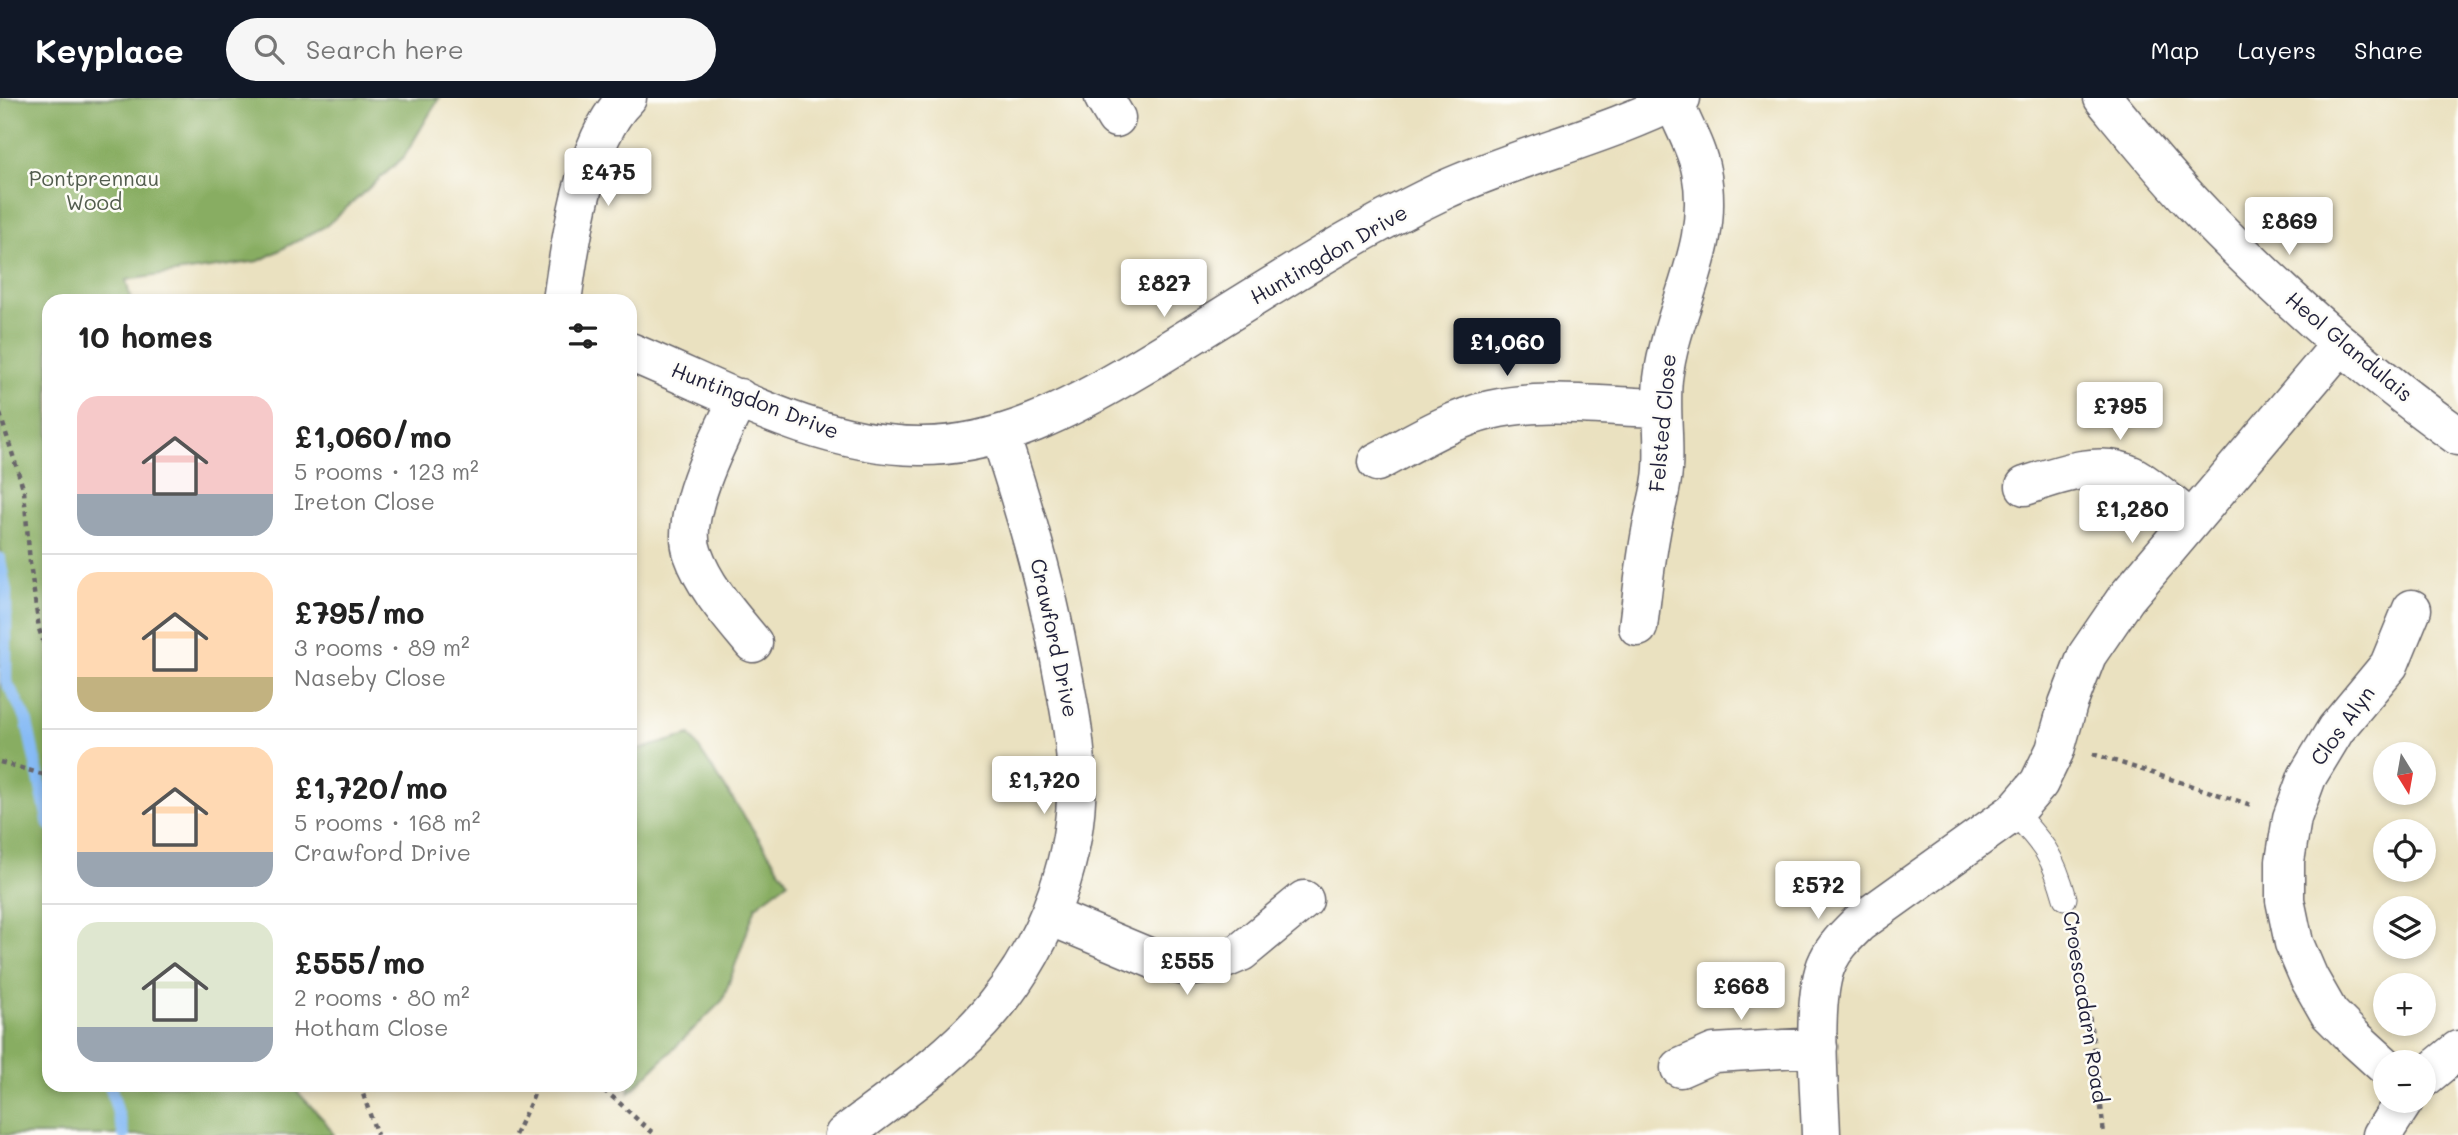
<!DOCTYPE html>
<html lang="en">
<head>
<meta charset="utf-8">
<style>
  :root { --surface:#fff; --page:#f6f6f6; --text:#222; --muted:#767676; --line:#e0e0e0; --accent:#111827 }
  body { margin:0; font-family:Mali,sans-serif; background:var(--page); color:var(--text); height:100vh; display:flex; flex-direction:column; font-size:26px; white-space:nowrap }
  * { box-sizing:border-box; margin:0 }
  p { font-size:23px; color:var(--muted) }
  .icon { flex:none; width:38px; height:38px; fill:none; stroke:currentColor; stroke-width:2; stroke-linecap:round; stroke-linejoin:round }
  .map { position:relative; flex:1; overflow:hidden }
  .side { position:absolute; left:42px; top:196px; width:595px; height:798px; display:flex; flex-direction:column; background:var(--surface); border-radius:21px; box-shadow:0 4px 10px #0003 }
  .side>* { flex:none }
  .needle { width:46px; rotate:169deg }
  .buttons { position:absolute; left:2373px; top:644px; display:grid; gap:14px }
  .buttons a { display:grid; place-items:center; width:63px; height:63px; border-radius:50%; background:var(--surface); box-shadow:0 4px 10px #0003; font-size:35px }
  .price { position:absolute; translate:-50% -60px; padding:0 16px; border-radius:7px; background:#fff; color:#222; font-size:23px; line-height:46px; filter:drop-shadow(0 2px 4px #0008) }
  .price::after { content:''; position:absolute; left:50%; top:42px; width:21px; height:16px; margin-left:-10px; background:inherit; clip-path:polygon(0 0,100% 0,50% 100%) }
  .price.current { background:var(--accent); color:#fff }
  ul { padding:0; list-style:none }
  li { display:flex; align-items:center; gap:21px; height:175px; padding:0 35px }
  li+li { border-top:2px solid var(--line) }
  li span { display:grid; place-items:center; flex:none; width:196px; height:140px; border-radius:21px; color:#555 }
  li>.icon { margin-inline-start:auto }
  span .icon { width:84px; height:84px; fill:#fffc; stroke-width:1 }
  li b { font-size:30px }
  h2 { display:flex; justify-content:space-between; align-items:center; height:84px; padding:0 35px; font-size:30px }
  header { display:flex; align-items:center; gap:42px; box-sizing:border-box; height:98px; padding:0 35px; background:var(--accent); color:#fff }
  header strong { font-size:33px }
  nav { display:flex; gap:38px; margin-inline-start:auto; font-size:24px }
  .search { width:490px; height:63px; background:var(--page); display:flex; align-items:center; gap:18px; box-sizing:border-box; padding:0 24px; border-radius:38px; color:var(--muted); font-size:26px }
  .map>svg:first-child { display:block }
  .forest { fill:#88ad62; stroke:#55684e; stroke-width:2 }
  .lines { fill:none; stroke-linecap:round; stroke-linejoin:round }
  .stream { stroke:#87bbf5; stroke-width:12 }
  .lane-casing { stroke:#68656a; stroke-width:25 }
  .street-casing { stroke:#68656a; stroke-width:41 }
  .secondary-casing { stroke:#68656a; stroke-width:41 }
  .path { stroke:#68656a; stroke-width:4.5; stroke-dasharray:5 5; stroke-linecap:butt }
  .lane { stroke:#fff; stroke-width:23 }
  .street { stroke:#fff; stroke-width:38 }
  .secondary { stroke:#fff; stroke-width:38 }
  .labels { text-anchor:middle; stroke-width:5; stroke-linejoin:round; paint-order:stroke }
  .park-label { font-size:21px; fill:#525c4e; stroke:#fdfcf7 }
  .street-label { font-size:21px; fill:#22223b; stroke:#fdfcf7 }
</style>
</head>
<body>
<header>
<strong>Keyplace</strong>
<div class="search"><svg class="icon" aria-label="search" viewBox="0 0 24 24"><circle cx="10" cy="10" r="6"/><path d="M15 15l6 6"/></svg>Search here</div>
<nav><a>Map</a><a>Layers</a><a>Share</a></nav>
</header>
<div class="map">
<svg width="2458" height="1037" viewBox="0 0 2458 1037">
  <rect width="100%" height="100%" fill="#fdfcf7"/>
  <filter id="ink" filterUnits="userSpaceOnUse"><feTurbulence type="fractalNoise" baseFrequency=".0143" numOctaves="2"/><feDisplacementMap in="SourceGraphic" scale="14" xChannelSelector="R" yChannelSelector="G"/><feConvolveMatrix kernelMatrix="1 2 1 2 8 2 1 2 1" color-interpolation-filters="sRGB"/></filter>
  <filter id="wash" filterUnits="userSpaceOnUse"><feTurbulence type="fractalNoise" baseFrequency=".00686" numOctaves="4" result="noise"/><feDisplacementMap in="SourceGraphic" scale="28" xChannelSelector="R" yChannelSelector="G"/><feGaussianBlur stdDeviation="1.57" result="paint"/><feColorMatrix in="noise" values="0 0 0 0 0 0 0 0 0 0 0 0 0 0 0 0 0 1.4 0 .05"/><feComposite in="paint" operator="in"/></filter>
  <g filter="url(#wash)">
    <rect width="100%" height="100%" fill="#eae1c0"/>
    <!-- forest -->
    <path class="forest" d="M0 0H439L404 59 326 128 259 163 126 182 131 203H49V987H291L324 1022 334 1037H0Z
      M690 637 788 784 756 808 723 902 629 995 630 654Z"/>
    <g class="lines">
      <!-- stream -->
      <path class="stream" d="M0 461 6 493V583L26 620 49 727
        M110 987 124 1037"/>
    </g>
  </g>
  <g filter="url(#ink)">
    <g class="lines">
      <defs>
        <path id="lane" d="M2014 714C2043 746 2053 757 2065 800"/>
        <path id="street" d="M1104 0 1116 20
          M562 203C570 145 584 41 627 0
          M630 254C722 292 817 347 919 348 1000 349 1072 310 1139 270 1186 242 1231 213 1277 185 1331 151 1387 119 1444 92 1521 57 1605 38 1681 0
          M739 300C721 336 678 418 693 456 705 490 731 518 753 545
          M1377 364C1413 345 1449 322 1490 312 1546 299 1605 309 1662 310
          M2025 388C2055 378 2100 361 2131 377 2149 386 2174 409 2191 422
          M1638 529C1642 498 1645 466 1651 434 1654 414 1662 392 1663 371 1665 341 1660 311 1663 281 1672 208 1716 149 1701 73 1697 50 1682 26 1674 4
          M1050 818 1153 861 1189 869 1213 866 1241 854 1304 802
          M2385 968 2352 938 2329 915 2309 880 2294 845 2285 802V763L2292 720 2307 679 2336 631 2389 567 2412 511
          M1680 970 1714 955 1818 949
          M2424 980 2458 952
          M844 1037C895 998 952 960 993 910 1049 842 1081 754 1076 666 1074 629 1066 593 1059 556 1045 481 1024 409 1000 337
          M1821 1037C1820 994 1810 899 1828 863 1835 848 1847 837 1859 825L2014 714 2039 685 2055 652 2068 606 2087 557 2126 500 2341 246
          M2382 1037 2404 1003"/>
        <path id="secondary" d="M2103 0C2136 40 2168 80 2204 117 2282 197 2367 273 2458 338"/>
      </defs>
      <!-- lane casing -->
      <use href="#lane" class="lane-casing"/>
      <!-- street casing -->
      <use href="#street" class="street-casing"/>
      <!-- secondary casing -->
      <use href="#secondary" class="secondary-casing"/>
      <!-- path -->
      <path class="path" d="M0 316 24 393 30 465 39 531 49 560
        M2093 656 2254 708
        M0 664 49 678
        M2075 830 2096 961 2104 1037
        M360 987 377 1037
        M595 987C618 1000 634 1021 656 1037
        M515 1037 533 999 536 987"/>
      <!-- lane -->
      <use href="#lane" class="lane"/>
      <!-- street -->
      <use href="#street" class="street"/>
      <!-- secondary -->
      <use href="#secondary" class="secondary"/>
    </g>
  </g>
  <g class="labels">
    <!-- park labels -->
    <g class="park-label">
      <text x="94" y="88">Pontprennau<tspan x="94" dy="24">Wood</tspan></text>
    </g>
    <!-- street labels -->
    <g class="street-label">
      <text transform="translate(1329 157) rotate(-30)" y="7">Huntingdon Drive</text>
      <text transform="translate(2349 249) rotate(40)" y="7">Heol Glandulais</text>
      <text transform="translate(755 303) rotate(21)" y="7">Huntingdon Drive</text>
      <text transform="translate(1663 325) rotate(-85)" y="7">Felsted Close</text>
      <text transform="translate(1054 540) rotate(78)" y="7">Crawford Drive</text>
      <text transform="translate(2343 628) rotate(-54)" y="7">Clos Alyn</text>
      <text transform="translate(2085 909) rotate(81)" y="7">Croescadarn Road</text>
    </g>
  </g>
</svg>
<div class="buttons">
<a><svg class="needle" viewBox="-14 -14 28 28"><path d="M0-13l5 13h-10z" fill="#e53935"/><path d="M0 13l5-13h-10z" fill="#767676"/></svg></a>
<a><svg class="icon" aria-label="locate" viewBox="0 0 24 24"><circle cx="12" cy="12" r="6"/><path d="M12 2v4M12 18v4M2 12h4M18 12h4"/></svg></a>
<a><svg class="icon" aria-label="layers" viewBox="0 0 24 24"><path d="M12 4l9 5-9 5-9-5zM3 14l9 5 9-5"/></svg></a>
<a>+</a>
<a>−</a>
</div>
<b class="price" style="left:608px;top:110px">£475</b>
<b class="price" style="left:2289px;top:159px">£869</b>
<b class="price" style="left:1164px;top:221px">£827</b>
<b class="price current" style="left:1507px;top:280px">£1,060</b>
<b class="price" style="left:2120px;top:344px">£795</b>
<b class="price" style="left:2132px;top:447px">£1,280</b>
<b class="price" style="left:1044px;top:718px">£1,720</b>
<b class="price" style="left:1818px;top:823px">£572</b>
<b class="price" style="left:1187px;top:899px">£555</b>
<b class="price" style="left:1741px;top:924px">£668</b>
<section class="side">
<h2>10 homes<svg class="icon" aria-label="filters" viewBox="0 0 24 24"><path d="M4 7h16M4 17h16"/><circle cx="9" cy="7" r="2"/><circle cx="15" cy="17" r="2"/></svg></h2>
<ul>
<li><span style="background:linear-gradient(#f6c9c9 70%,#9aa5b1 0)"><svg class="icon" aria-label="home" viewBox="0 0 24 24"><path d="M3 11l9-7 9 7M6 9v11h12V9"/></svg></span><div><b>£1,060/mo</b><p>5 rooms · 123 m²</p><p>Ireton Close</p></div></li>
<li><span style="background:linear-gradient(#ffd9b3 75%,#c2b280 0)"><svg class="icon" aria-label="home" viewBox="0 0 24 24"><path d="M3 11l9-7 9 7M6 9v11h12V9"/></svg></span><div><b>£795/mo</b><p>3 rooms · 89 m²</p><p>Naseby Close</p></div></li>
<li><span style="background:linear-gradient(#ffd9b3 75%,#9aa5b1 0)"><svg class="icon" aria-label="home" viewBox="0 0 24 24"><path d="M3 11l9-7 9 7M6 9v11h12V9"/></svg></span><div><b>£1,720/mo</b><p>5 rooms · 168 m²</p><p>Crawford Drive</p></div></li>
<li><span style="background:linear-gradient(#dfe7d0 75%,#9aa5b1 0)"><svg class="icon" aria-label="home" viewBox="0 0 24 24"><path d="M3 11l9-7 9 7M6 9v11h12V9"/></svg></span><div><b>£555/mo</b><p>2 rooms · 80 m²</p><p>Hotham Close</p></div></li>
</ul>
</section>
</div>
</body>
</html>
